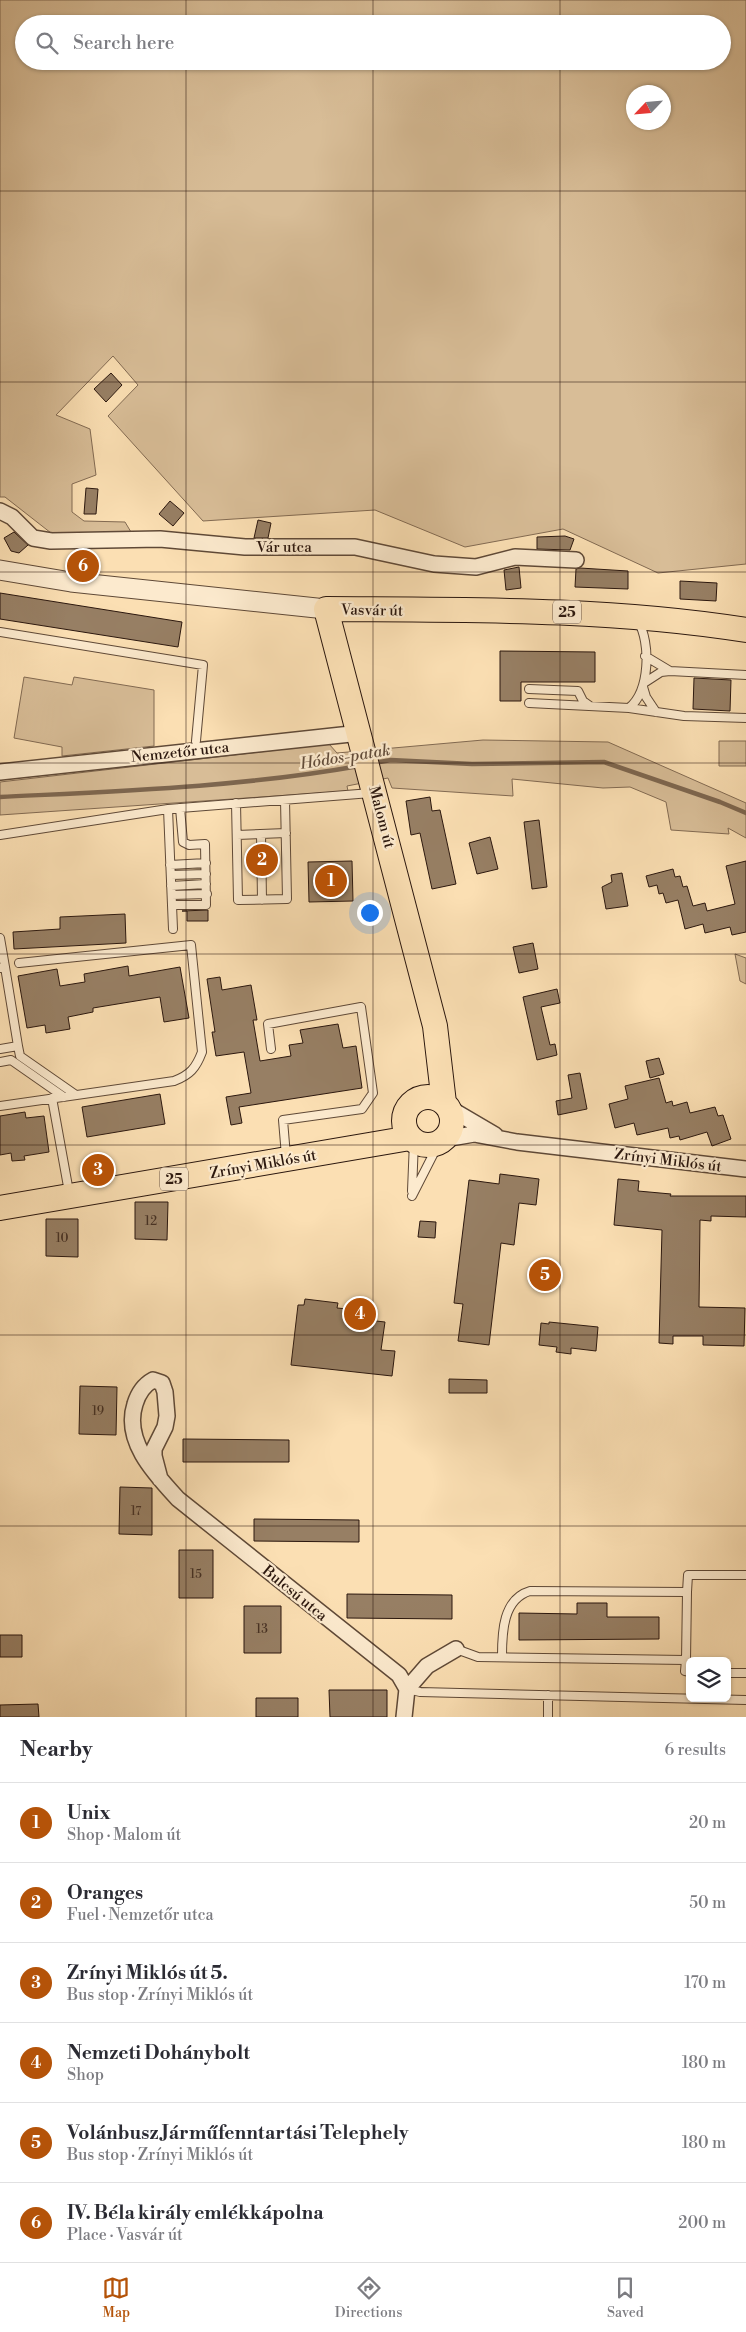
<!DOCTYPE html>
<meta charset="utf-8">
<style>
:root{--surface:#fff;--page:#f7f7f7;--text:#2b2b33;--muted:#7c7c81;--line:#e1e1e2;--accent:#b45309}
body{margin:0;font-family:"Libre Bodoni",serif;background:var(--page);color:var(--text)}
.controls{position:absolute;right:15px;bottom:15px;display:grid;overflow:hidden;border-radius:8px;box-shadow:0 1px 4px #0004}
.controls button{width:45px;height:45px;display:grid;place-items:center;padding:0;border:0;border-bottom:1px solid var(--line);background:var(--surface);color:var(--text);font:25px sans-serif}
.compass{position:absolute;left:626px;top:85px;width:45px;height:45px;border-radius:50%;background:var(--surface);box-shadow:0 1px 4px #0004;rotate:244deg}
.you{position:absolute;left:369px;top:912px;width:18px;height:18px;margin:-12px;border:4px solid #fff;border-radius:50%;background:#1a73e8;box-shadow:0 0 0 8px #1a73e833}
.badge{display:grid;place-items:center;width:32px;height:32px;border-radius:50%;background:var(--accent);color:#fff;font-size:16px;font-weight:700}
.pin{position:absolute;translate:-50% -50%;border:2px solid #fff;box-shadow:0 1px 5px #0006}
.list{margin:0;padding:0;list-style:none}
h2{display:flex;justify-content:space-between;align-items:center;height:65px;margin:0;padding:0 20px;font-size:21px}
h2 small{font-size:16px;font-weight:400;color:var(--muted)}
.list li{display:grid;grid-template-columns:32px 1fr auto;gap:15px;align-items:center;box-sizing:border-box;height:80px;padding:0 20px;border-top:1px solid var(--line)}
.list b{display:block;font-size:19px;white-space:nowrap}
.list p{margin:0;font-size:16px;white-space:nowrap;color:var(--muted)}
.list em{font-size:16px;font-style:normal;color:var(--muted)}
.icon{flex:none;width:28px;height:28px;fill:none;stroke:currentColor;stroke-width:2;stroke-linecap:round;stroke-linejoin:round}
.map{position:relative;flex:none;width:746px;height:1717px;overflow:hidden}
.search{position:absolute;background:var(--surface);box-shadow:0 1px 4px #0004;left:15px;right:15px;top:15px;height:55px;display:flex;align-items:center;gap:12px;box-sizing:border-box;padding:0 18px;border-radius:28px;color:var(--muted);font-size:19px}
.sheet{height:545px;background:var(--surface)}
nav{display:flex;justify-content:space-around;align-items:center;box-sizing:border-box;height:70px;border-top:1px solid var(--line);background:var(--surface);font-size:14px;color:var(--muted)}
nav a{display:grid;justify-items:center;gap:2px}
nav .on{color:var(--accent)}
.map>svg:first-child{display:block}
.green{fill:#d8bd97;stroke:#826a52;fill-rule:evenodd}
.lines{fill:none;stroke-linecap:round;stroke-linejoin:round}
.stream{stroke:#7d664f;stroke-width:4.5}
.building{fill:#977f64;stroke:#2b170e}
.service-casing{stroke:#5f4937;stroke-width:10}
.minor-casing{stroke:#5f4937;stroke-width:18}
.tertiary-casing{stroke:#5f4937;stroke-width:21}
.primary-casing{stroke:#2b170e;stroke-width:26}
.service{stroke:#fceace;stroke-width:8}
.minor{stroke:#fceace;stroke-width:15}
.tertiary{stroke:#fceace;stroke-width:19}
.primary{stroke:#fbdfb3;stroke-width:24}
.grid{fill:none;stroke:#2b170e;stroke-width:1;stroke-opacity:0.55}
.labels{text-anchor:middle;stroke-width:4.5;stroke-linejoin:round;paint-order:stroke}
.number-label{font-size:12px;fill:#463124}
.shield{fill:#fceace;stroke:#6a5648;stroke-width:1}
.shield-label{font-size:14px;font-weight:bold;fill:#2b170e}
.street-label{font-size:15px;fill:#2b170e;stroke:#fceace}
.water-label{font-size:16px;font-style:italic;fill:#624c3a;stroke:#fceace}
</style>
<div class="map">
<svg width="746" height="1717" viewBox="0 0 746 1717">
<rect width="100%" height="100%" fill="#fbdfb3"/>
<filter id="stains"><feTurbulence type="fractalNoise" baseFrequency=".004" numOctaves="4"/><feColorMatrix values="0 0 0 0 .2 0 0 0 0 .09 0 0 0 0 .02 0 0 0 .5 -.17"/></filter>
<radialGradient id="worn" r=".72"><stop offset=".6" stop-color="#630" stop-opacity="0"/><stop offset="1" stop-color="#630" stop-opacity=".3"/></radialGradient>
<!-- green -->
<path class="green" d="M0 0H746V564L658 573 563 529 465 547 375 510 203 521 108 416 138 385 113 356 56 415 90 429 96 475 72 484V512L84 521 125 522 131 532 51 533 5 497H0ZM24 24H722V61H24ZM634 92H664V122H634Z
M24 677 72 685 74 677 154 690V746L62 756V747L14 738Z
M483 740 608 742 746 803V838L728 828 729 834 671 830 666 802 630 787 603 788 512 779 513 796 392 788 388 778 347 786 348 791 0 815V782L329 744 337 753Z
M719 741H746V766H719Z
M735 954 746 958V984L740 981Z"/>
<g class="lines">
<!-- stream -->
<path class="stream" d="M374 763 391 760 472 764 604 762 720 802 746 813
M0 797C120 791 241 787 359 766"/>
</g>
<!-- building -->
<path class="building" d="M111 373 122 385 106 402 94 389Z
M86 488 98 489 96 514H84Z
M170 501 184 513 173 526 159 514Z
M258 520 271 523 268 538H254Z
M14 532 28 545 19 553 11 551 4 538Z
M565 536 574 539 570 550 537 549V537Z
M519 567 521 588 506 590 504 570Z
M580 568 628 571V589L575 587 576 569Z
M680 581 717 583 716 601 680 599Z
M0 593 182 622 178 647 0 619Z
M500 651 595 652V682H521V701H500Z
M694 678 731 680 730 711 693 709Z
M430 797 432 811 440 810 456 884 432 889 420 833 411 835 406 801Z
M539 820 547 887 532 889 524 822Z
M490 837 498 869 477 874 469 843Z
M352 861 353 901 309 902 308 862Z
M746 861V932L732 935 730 927 705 933 703 924 685 929 678 900 666 903 663 893 659 894 657 885 649 887 646 876 673 869 675 877 680 876 683 887 687 886 693 906 705 903 707 911 735 904 726 866Z
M622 873 628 906 606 909 602 887 612 882 611 875Z
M208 910V921H187V911H182Z
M125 914 126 943 14 949 13 932 60 929V917Z
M533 943 538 969 519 973 513 947Z
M128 966 129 976 180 967 189 1018 164 1022 160 997 93 1008V1012L68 1017 70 1029 46 1033 45 1025 27 1028 18 976 57 969 60 986 85 982 84 974Z
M220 977 222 990 251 985 257 1020H253L260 1061 291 1056 289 1045 303 1043 300 1030 338 1024 343 1048 356 1046 362 1088 239 1107 242 1123 231 1125 226 1097 251 1093 244 1052 216 1056 212 1032H215L207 979Z
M557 989 560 1003 541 1007 550 1045 555 1044 557 1055 537 1060 523 997Z
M659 1058 664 1074 650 1078 646 1061Z
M580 1073 587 1109 558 1115 556 1101 572 1098 568 1075Z
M659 1078 666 1103 672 1101 673 1106 687 1102 690 1113 715 1107 718 1116 723 1115 731 1139 712 1146 707 1132 680 1140 679 1136 670 1138 668 1128 637 1135 634 1123 615 1128 609 1104 628 1099 625 1086Z
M160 1094 165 1124 87 1137 82 1107Z
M25 1112 26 1118 44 1116 49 1152 24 1156 25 1160 12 1161 11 1153 0 1155V1116Z
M500 1174 539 1179 536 1205 519 1203 514 1245 501 1243 489 1345 458 1341 463 1304 454 1303 469 1180 499 1184Z
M618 1179 639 1181 638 1191 671 1194 670 1196H746V1217L711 1216V1221L700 1220 699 1307 745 1308 744 1346 703 1345V1336H673V1344L659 1343 662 1230 614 1225Z
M135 1202H168L167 1240 135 1239Z
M46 1219H78V1257L46 1256Z
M420 1221 436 1222 435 1238 418 1237Z
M305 1299 338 1303 337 1308 368 1311 367 1320 385 1322 381 1350 395 1351 392 1376 291 1365 298 1305H304Z
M549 1322 598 1327 596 1351 571 1348V1354L556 1352 557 1347 539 1345 541 1323 549 1324Z
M449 1379 487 1380V1393H449Z
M80 1386 117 1387 116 1435 79 1434Z
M183 1439 289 1440V1462H183Z
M120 1487 152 1488V1535L119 1534Z
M254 1519 359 1520V1542L254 1541Z
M179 1550H213V1598H179Z
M347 1594 452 1595V1619L347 1618Z
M577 1603H607V1617H659V1639L519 1640V1613L577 1614Z
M244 1606H281V1653H244Z
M0 1635H22V1657H0Z
M329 1690H387V1717H330Z
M256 1698H298V1717H256Z
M38 1704 39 1717H0V1705Z"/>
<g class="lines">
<!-- service casing -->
<g class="service-casing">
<path id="service" d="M0 632 203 665 196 741
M645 656 670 671 746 675
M644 683 661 672 670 671
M643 687 646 697 656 712
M529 689 578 691 583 701 590 706
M529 703 629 708C650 691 651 643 638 621
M629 708 684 716 746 718
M236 803 238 900 287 899 285 800
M168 809 173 929
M261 834 262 900
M0 835 168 809 371 793
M237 835 286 833
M170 865 206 863
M171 875 206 874
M171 886 206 884
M172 895 207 894
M172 905H206L205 844 189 845 183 842 180 808
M0 938 5 967
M0 968 5 967 18 1046 0 1049
M18 1046 20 1056 76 1095
M271 1049 268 1024 361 1007 373 1093 362 1109 283 1120 286 1156
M0 1062 11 1060 64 1097
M52 1098 69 1192
M0 1106 174 1081C190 1075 196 1068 202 1052L191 945 19 963
M412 1191 414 1141
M412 1196 439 1143
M687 1592 688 1575H746
M456 1649 478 1657 686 1660 687 1592 530 1591C503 1599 502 1632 502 1656
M686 1660 685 1671 690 1672
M727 1673H746
M407 1689 420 1692 746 1700
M548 1717V1695"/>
</g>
<!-- minor casing -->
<g class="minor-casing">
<path id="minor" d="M0 511 12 517 33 538 51 541 160 539 245 547H355L434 564 476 567 515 557 576 560
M0 772 360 733
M449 1108 495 1135
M445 1139 474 1134 517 1142 746 1169
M160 1479 154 1456V1449L165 1427 167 1416 165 1392 162 1383 153 1380C144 1385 138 1394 135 1404 123 1441 155 1474 178 1499L399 1675 407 1689 404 1717
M407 1689 427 1666 456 1649"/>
</g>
<!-- tertiary casing -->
<g class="tertiary-casing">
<path id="tertiary" d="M0 570 71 582 326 609"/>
</g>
<!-- primary casing -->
<g class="primary-casing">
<path id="primary" d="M404 1121a24 24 0 1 1 48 0a24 24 0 1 1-48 0Z
M444 1103 435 1026 326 609C467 610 607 608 746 630
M0 1208 410 1138"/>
</g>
<!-- service -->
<use href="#service" class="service"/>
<!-- minor -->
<use href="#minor" class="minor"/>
<!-- tertiary -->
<use href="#tertiary" class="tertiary"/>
<!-- primary -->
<use href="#primary" class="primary"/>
</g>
<!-- grid -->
<path class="grid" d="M186 0V24M373 0V24M560 0V24M186 61V1717M373 61V1717M560 61V1717M0 191H746M0 382H746M0 572H746M0 763H746M0 954H746M0 1145H746M0 1335H746M0 1526H746"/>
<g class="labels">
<!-- number labels -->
<g class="number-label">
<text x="151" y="1225">12</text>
<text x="62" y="1242">10</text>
<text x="98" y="1415">19</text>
<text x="136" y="1515">17</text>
<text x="196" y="1578">15</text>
<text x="262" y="1633">13</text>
</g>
<!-- shield labels -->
<g class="shield">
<rect x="553" y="600.5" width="28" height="23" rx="4"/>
<rect x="160" y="1167.5" width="28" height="23" rx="4"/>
</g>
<g class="shield-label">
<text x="567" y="617">25</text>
<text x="174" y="1184">25</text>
</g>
<!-- street labels -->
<g class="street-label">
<text x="284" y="552">Vár utca</text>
<text transform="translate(372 610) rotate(1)" y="5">Vasvár út</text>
<text transform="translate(180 752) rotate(-6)" y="5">Nemzetőr utca</text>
<text transform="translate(382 817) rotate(75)" y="5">Malom út</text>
<text transform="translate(668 1160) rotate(7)" y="5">Zrínyi Miklós út</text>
<text transform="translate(263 1164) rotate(-10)" y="5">Zrínyi Miklós út</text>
<text transform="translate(295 1593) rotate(39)" y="5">Bulcsú utca</text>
</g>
<!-- water labels -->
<g class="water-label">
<text transform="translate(345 756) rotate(-9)" y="6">Hódos-patak</text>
</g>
</g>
<rect width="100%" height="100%" filter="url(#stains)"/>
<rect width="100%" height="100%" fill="url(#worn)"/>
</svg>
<div class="controls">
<button><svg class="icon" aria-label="layers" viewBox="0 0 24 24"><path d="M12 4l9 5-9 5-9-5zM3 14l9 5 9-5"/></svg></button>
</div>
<svg class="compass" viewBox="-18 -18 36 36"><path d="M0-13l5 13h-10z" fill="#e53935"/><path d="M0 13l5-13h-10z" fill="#7c7c81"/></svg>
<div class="you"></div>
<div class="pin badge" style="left:331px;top:881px">1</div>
<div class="pin badge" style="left:262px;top:860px">2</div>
<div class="pin badge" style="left:98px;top:1170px">3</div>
<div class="pin badge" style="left:360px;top:1314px">4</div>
<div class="pin badge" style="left:545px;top:1275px">5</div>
<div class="pin badge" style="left:83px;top:566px">6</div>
<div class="search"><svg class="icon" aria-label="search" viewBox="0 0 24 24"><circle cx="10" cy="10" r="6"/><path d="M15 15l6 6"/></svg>Search here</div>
</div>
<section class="sheet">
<h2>Nearby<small>6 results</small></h2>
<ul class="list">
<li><span class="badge">1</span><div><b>Unix</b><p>Shop · Malom út</p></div><em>20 m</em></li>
<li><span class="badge">2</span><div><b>Oranges</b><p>Fuel · Nemzetőr utca</p></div><em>50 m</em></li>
<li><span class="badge">3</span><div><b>Zrínyi Miklós út 5.</b><p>Bus stop · Zrínyi Miklós út</p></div><em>170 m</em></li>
<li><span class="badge">4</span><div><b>Nemzeti Dohánybolt</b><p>Shop</p></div><em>180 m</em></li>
<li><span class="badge">5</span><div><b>Volánbusz Járműfenntartási Telephely</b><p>Bus stop · Zrínyi Miklós út</p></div><em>180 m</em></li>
<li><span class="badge">6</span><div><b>IV. Béla király emlékkápolna</b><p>Place · Vasvár út</p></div><em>200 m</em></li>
</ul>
</section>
<nav>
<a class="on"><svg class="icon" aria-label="map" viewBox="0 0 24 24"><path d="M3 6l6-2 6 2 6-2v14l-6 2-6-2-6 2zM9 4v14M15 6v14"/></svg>Map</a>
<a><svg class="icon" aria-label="directions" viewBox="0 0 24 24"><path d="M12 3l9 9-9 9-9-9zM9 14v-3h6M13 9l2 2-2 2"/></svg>Directions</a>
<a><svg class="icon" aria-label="saved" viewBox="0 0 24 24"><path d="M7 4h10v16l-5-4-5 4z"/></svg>Saved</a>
</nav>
